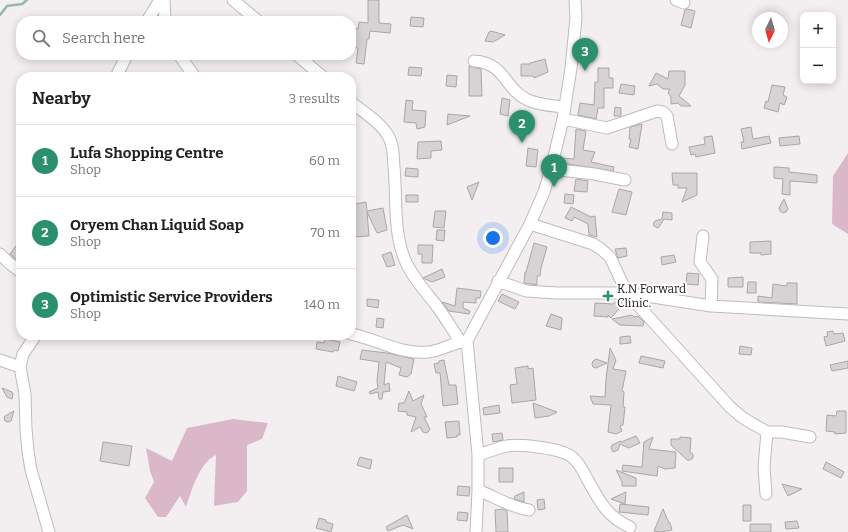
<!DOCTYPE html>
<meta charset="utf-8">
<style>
:root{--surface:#fff;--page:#f2f2f2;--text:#222;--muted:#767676;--line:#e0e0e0;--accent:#2c906c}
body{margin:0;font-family:Bitter,serif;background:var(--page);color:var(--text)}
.controls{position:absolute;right:12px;top:12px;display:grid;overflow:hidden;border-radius:8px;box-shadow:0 2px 10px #0003}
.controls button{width:36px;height:36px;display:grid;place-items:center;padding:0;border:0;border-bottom:1px solid var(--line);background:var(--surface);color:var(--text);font:20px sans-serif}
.compass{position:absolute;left:752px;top:12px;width:36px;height:36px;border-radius:50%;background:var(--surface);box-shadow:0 2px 10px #0003;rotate:185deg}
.you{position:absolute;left:493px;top:238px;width:14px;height:14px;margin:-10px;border:3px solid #fff;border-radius:50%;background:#1a73e8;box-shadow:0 0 0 6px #1a73e833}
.badge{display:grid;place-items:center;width:26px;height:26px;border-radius:50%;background:var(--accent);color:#fff;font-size:13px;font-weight:700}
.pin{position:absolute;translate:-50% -33px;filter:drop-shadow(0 1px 2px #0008)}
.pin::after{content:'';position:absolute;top:21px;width:14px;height:12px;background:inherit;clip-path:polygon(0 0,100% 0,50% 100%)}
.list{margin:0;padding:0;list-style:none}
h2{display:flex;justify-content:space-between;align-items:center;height:52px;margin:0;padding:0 16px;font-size:17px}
h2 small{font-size:13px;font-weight:400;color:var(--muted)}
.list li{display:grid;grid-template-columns:26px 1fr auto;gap:12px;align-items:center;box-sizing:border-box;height:72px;padding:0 16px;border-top:1px solid var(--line)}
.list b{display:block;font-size:15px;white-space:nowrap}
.list p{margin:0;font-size:13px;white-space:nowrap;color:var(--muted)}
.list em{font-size:13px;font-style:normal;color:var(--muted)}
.icon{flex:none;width:22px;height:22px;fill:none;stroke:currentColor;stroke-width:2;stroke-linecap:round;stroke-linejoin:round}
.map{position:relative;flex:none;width:848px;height:532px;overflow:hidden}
.search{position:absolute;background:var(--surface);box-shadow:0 2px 10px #0003;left:16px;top:16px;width:340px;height:44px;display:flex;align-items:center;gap:10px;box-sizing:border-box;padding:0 14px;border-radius:16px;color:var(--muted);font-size:15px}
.panel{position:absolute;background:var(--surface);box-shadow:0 2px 10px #0003;left:16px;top:72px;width:340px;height:268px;border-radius:16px}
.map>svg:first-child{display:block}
.green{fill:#dab8ca}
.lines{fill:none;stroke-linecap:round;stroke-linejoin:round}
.stream{stroke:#91bba7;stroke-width:2.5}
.building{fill:#d7d3d5;stroke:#a9a6a8}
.minor-casing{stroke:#bfbbbd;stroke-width:13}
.minor{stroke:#fff;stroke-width:11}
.poi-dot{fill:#2c906c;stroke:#fff;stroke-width:1.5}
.labels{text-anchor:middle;stroke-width:4;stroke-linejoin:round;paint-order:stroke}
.poi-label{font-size:12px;fill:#1a1919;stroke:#fff;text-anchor:start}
</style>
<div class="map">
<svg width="848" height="532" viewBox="0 0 848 532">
<rect width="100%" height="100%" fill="#f3eff1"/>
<!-- green -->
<path class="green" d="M848 153V234L832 224 833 176Z
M233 419 268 423 262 439 247 445V491L238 502 214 506 216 455C199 463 192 490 186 507L180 496 166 517H158L145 498 154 482 150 471 146 448 172 461 187 428Z"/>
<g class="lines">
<!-- stream -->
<path class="stream" d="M0 15 7 6 22 4 27 0"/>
</g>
<!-- building -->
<path class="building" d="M368 0H379V23L391 24 390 33 370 31 369 39H367L364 64 356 63 358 48 351 47V28L358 29 359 22 368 23Z
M687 9 695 11 691 28 681 25 685 10Z
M411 17 424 18 423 27 410 26Z
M491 31 505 35 493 42 485 41 489 32Z
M545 59 548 72 534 78 533 76H521V64H530V63Z
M469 66 481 69 482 96H469Z
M409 67 422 68 421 76 408 75Z
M598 68H609V78H613V88H604V108H598L596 119 578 115 580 103 594 105 595 82H598Z
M669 71H685V85L679 96 691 106H681L678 103 671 104V97L668 93 670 89H663L657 84 649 86 656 73 668 79Z
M447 75 457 76 456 87 446 86Z
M621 84 635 86 634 95 619 93Z
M772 85 785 87 783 95 787 97 784 105 780 103 778 112 764 108 766 101 768 102Z
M502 98 510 100 508 116 500 114Z
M406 100 413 101 412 110 426 111 425 127 417 129 416 123 404 122Z
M615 107 621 108V116H614Z
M448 114 470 116 447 125Z
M642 124 638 149 629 147 631 139H629L630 127Z
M751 127 753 139 769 136 771 143 742 149 741 142H744L741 129Z
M576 129 586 131 583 150 595 152 591 162 614 167 613 171 560 163 561 158 574 159Z
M712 136 715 153 696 157 695 154 691 155 689 147 705 144 704 137Z
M799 136 800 144 780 146 779 138Z
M441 141 442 150 431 151V158L417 159 418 142Z
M528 148 538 150 536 167 526 166Z
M774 167 789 168V172L817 175V183L790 181V195L782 194 783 179 774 178Z
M406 168 418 169V177L405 176Z
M672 173H697V195L682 202 687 188H678V185H673Z
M576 179 588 181 587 192 574 191Z
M479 182 472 200 467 187Z
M619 189 632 192 626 215 612 212Z
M565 194 574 195 573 204 564 203Z
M406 195H418V202H406Z
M784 199 788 209 786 212 783 213 780 211 779 208Z
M366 202 367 211 383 208 387 230 377 233 367 212 369 236 352 237 351 205Z
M571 207 591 217 595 216 597 237 589 235 588 224 574 217 572 221 565 218Z
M435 211H446L444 228 433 227Z
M663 212 672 213V220L664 219 659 227 657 228 654 226 653 224 655 221 662 219Z
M437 230H445L444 241 436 240Z
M21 239V255L17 260 10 254Z
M771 241V254L761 255V253H750V242Z
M534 243 547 247 541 268 540 276H537V285L524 283 525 272H526Z
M418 245H433L432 263H422V254H418Z
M626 248 627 256 618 258 615 249Z
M391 252 395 265 387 267 382 255Z
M674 255 676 262 662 265 661 257Z
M442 269 445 277 432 282 423 278Z
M687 273 699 274 698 285 686 284Z
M743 277V287H728V278Z
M748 282H756V293H747Z
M787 283H797V304L758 302V296L772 298 773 284 787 286Z
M457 288 481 291 480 298H476V303L463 302V308L470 311 469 314 449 311 442 302 455 306Z
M502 294 519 302 515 309 498 301Z
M367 299 379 300 378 308 367 306Z
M615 302H625L611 318 608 315V317L594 316 595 303 613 304Z
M551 314 562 318 561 330 546 326Z
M632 315 634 317 638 316 644 322 643 326 620 325 612 319Z
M377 318 384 319 383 328 376 327Z
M833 331 834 334 843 333 845 341 826 346 824 337 828 336 827 332Z
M630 336 631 343 620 344V337Z
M325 339 340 342 338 351 334 350 333 352 316 349 317 342 324 343Z
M740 346 752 348 751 355 739 354Z
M610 348 616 360 613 369 626 371 622 391 624 392 623 407H625L623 425 620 426 622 431 616 434 608 432 611 405 593 404 590 396 605 397 606 379Z
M362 350 387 353 414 359 411 374 407 377 399 375 401 368 386 362 384 385 389 383 390 391 383 392 382 399H379L378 392 370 394 369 392 378 388 377 381 379 362 360 359Z
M641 356 665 361 663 368 639 363Z
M596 359 607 363 596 368 593 367 592 364 593 361Z
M444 360 449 385H456L458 404 443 406 440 373H436L434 364 439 363V361Z
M848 361V368L832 371 830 365Z
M528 366V369L533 368 536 400 512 403 510 385 517 384 515 368Z
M338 376 357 382 354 391 336 386Z
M2 388 12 392 13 394 12 399 7 397Z
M409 391 413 401 424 395 421 404 427 417H424L430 429 428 432 426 433 423 432 420 427 411 432 416 417 407 415V412L398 411 399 403H404Z
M533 403 557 412 549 416 535 418Z
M499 405 500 413 484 415 483 408Z
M14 411 11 421 8 422 5 421 4 418 5 416Z
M837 411H846V433L835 434V432L826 431 827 415 836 416Z
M459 421 460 435H457V437L447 438 445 422Z
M502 433 503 440 493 442 492 434Z
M636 436 640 443 629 448 620 444 618 450 613 452 611 448 612 445 621 441V442Z
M653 437 649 449 676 452 675 468 665 469 658 466 657 476 622 471 623 465 642 467 644 442Z
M680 437 691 438 690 452 693 454V458L690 460H687L671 445V439H680Z
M103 442 132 446 129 466 100 461Z
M360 457 372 460 370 469 357 465Z
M826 462 844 472 841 478 823 469Z
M499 468H513V482H499Z
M616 470 636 478V486H622V482Z
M782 484 802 489 788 496Z
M458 486 470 487 469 496 457 495Z
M524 492V502L514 499 515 496Z
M626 492 625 504 611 499Z
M544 499 545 509 538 510 537 500Z
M620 504 649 507 648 515 619 512Z
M743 505H751V521H743Z
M503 509 507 511 508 532H496L495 510Z
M663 509 669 523H670L672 530 661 532 654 531Z
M458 512 468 513 467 521 457 520Z
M407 515 413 529 403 525 388 531 386 527Z
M319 518 326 520V522L333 524 331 532 316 528Z
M797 521 799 528 786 529 785 522Z
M750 524H771V532H750Z"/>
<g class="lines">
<!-- minor casing -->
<g class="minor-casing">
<path id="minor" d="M164 0 165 21
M233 0 258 21
M676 0 684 3
M147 21 160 0
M179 55 195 77
M297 55 323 77
M474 61C506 63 504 89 528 100 539 105 553 106 565 107
M116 77 127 55
M351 102C363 112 379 121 387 134 394 144 393 156 394 167 397 197 393 232 405 260 412 277 425 291 436 305 445 317 452 329 460 341
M563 119 607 128 657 111 663 112 667 116 672 144
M551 169 594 174 625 180
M530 224 593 244 601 249 610 257 627 293 730 407 743 418 767 432H782L810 437
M703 236 700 262 712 279 711 306
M0 254 9 263 21 272
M498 281 526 291 557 293H627L711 306 848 314
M351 334C377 339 401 355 428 352 442 351 453 342 467 341
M36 335 23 354 20 367 25 394 26 429 28 451 31 470 49 532
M0 360 20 367
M478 455C488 452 497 448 507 446 520 444 563 448 573 458 578 462 582 469 585 475 598 498 605 516 630 527
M478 490C495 497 510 507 529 510
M766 494 764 467 767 432
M476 532 478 490V455L467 341 530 224 544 192 551 169 563 119 571 68 576 18 575 0"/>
</g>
<!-- minor -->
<use href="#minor" class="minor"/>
</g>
<!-- markers -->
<path class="poi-dot" d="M606 290h4v4h4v4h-4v4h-4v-4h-4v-4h4z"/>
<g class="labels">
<!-- poi labels -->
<g class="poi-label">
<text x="617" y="293">K.N Forward<tspan x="617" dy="14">Clinic.</tspan></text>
</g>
</g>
</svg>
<div class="controls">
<button>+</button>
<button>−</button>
</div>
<svg class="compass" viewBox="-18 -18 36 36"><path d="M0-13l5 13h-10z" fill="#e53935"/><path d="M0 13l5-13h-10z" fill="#767676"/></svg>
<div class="you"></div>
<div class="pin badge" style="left:554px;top:187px">1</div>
<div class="pin badge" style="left:522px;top:143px">2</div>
<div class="pin badge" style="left:585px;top:71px">3</div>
<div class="search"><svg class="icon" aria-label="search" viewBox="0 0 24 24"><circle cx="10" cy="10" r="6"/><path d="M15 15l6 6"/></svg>Search here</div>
<section class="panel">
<h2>Nearby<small>3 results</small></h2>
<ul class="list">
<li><span class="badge">1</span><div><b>Lufa Shopping Centre</b><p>Shop</p></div><em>60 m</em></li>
<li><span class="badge">2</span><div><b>Oryem Chan Liquid Soap</b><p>Shop</p></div><em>70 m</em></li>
<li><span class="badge">3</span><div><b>Optimistic Service Providers</b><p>Shop</p></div><em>140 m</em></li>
</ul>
</section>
</div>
